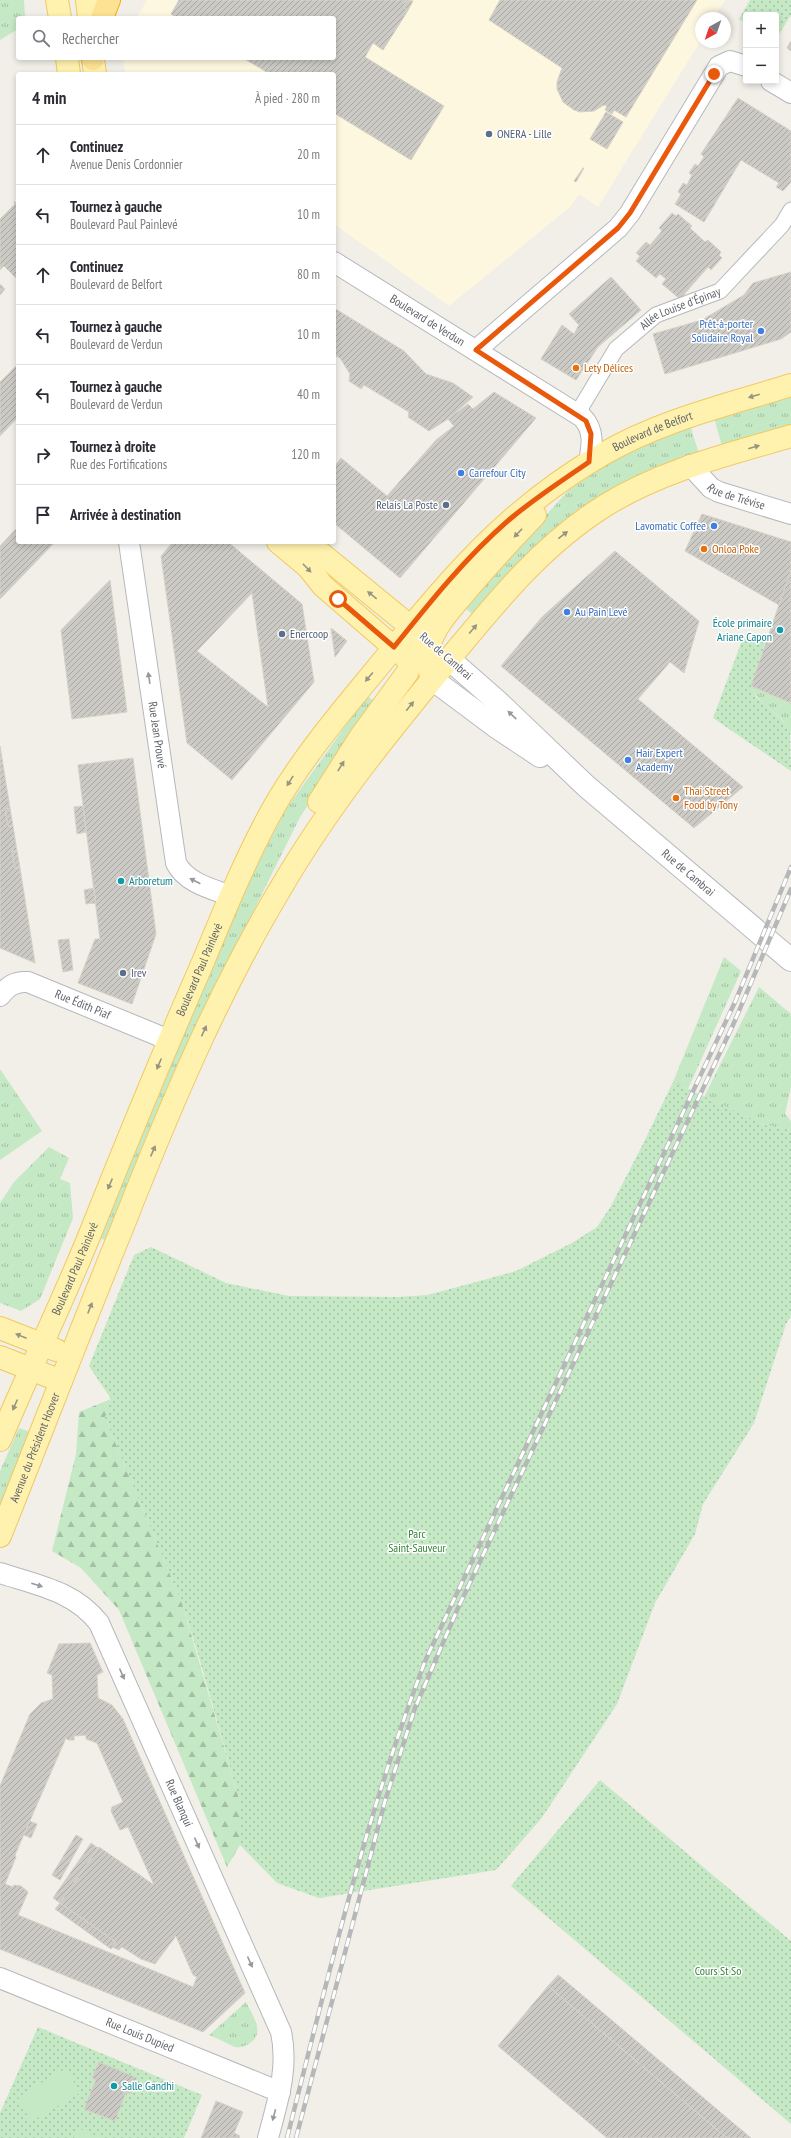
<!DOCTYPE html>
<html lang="fr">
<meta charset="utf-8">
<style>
:root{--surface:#fff;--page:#f2f2f3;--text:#2b2b33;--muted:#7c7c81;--line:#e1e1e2}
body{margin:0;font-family:"PT Sans Narrow",sans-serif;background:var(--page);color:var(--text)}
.controls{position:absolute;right:12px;top:12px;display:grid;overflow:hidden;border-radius:4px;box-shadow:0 2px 6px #0003}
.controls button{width:36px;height:36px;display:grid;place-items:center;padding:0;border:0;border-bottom:1px solid var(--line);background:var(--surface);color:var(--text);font:20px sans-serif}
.compass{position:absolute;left:695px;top:12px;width:36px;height:36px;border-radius:50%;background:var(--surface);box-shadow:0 2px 6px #0003;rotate:220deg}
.stop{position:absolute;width:12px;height:12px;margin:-9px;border:3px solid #ea580c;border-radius:50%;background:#fff}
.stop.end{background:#ea580c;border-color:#fff;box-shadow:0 1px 4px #0008}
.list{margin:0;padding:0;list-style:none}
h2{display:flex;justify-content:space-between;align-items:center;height:52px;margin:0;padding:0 16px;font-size:17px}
h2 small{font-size:13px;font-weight:400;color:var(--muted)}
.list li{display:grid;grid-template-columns:26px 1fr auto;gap:12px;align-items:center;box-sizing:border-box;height:60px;padding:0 16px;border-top:1px solid var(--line)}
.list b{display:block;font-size:15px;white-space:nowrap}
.list p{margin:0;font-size:13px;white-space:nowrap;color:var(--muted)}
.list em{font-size:13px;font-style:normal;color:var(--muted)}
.icon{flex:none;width:22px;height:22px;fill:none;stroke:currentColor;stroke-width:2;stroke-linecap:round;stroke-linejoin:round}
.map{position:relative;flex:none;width:791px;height:2138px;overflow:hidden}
.search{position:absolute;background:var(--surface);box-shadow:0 2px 6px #0003;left:16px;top:16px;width:320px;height:44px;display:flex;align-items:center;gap:10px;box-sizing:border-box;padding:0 14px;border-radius:4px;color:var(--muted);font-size:15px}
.panel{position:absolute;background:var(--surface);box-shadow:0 2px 6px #0003;left:16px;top:72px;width:320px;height:472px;border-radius:4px}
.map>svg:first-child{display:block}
.commercial{fill:#fef7e0}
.grass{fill:url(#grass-tufts)}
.forest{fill:url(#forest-firs)}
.park{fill:url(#park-dots)}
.pitch{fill:#c5e8c5}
.building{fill:url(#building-hatch);stroke:#d6d1c6;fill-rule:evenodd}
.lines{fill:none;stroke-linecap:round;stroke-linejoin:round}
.pedestrian-casing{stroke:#b5b8bc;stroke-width:17}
.minor-casing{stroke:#b5b8bc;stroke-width:22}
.secondary-casing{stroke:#b6babf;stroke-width:24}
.primary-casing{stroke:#f2c960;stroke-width:24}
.motorway-casing{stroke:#f9ab00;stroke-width:24}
.pedestrian{stroke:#fff;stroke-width:15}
.minor{stroke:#fff;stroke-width:20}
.secondary{stroke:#fff;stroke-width:22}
.primary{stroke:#fff2af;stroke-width:22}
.motorway{stroke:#fde293;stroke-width:22}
.rail-casing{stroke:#b6b7b8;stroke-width:4.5}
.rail{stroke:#fff;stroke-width:3;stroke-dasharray:9;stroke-linecap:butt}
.oneway{fill:#979581}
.oneway2{fill:#979a9d}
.route{stroke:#ea580c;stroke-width:5}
.service-dot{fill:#5c6f8a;stroke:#fff;stroke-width:1.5}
.shop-dot{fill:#3f7fe0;stroke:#fff;stroke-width:1.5}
.food-dot{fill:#e8710a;stroke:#fff;stroke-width:1.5}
.culture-dot{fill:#0f9aa8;stroke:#fff;stroke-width:1.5}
.labels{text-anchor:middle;stroke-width:3;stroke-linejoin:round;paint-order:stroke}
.service-label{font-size:12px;fill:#4e5e75;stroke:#fff;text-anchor:start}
.street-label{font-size:12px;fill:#5f6368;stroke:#fff}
.shop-label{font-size:12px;fill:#366cbe;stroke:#fff;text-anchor:start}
.food-label{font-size:12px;fill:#c56008;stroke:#fff;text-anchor:start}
.culture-label{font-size:12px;fill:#0d838f;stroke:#fff;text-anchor:start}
.park-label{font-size:12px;fill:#348238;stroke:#fff}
</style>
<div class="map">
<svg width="791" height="2138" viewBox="0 0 791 2138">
<defs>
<pattern id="grass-tufts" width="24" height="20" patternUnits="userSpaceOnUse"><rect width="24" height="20" fill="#c5e8c5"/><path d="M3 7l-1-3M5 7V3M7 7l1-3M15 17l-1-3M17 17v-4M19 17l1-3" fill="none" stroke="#a3c0a4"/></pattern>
<pattern id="forest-firs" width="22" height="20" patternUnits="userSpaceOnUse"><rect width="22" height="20" fill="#c5e8c5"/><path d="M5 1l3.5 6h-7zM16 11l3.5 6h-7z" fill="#a3c0a4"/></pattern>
<pattern id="park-dots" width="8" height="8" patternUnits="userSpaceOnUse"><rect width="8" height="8" fill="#c5e8c5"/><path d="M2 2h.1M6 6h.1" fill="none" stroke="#a3c0a4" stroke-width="1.8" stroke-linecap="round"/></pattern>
<pattern id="building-hatch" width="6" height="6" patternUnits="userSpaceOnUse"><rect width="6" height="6" fill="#cccac5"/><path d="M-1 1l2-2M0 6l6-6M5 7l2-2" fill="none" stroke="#a9a8a4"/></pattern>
</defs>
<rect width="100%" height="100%" fill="#f1efe8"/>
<!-- commercial -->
<path class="commercial" d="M147 0H725L714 18H701V40L598 207 579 194 570 207 449 306 334 224V74L125 73 123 58H334V18H137Z"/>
<!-- grass -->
<path class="grass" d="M0 0H24L25 18H18V29L0 40Z
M791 393V430L723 450 713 414Z
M689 422 700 457 619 488 583 506 519 562 472 614 463 606 568 491 604 466Z
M751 686 791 703V736C787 714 758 707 751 686Z
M367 696 377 703 300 817 218 983 107 1241 100 1238 179 1043 240 898 286 809Z
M724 957 741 971 688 1089 673 1082Z
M759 987 791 1014V1087L785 1114 791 1121V1130L765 1125 704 1097Z
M0 1069 42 1131 0 1160Z
M49 1147 69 1158 60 1179 70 1183 73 1218 40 1299 21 1311 0 1303V1203L14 1182Z
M19 1428 31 1432 0 1513V1471Z
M246 2002C252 2015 266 2032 250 2043 246 2046 240 2048 235 2047 227 2044 218 2038 209 2035Z"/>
<!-- forest -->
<path class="forest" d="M111 1399 105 1418 182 1603 240 1802V1845L227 1867 119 1610 81 1568 52 1551 76 1454 79 1412Z"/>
<!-- park -->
<path class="park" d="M750 0H791V15L776 39V15H746V23L739 19Z
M743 638 766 640 751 686 756 697 779 717 790 729 791 771 713 718Z
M673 1082 765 1125 791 1130V1316L786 1324 754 1423 703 1504 695 1534 655 1603 617 1704 541 1819 496 1870 319 1898 277 1883 240 1845V1802L198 1654 182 1603 105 1418 111 1399 89 1366 134 1255 151 1247 226 1283 289 1296 398 1297 428 1295 516 1271 572 1243 597 1227 611 1206 642 1146Z
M600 1780 791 1941V2124L511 1886Z
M38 2027 202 2095 184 2138H0V2113Z"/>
<!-- pitch -->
<path class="pitch" d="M66 2068 80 2093 31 2122 18 2097Z
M78 2128 102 2138H74Z"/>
<!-- building -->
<path class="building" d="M179 0H407L404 6 407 12 383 50 373 43 365 57 444 106 411 160 334 113V74H270L243 58H334V18H177L171 14Z
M407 0 413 1 407 12 404 6Z
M500 0H697L626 117 614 110 612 114 605 110 607 106 604 105 594 111 580 112 574 110 563 102 557 89V82L562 68 489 20Z
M791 41V51L787 48Z
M738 98 791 131V182L783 191 776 187 779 183 741 160 704 222 675 204 681 194 678 192 683 183 687 185 692 175 689 173 695 164 698 166 704 157 701 154Z
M606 112 623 122 607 149 590 139Z
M583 168H584L576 182 574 181Z
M14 201 18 205V276L16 278 4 266 0 270V219L15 204Z
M672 213 676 216 678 214 692 226 690 228 705 242 708 240 721 252 719 255 722 258 711 270 708 267 680 299 662 284 666 279 660 274 656 278 636 261 640 256 636 253 646 242 650 245 662 231 659 228Z
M791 272V332L781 339 665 374 653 334 702 320 744 295 753 283Z
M611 277 641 310 598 347 576 380 541 359 562 325 574 334 579 325 569 314Z
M0 284 5 289 0 295Z
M334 308 404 351 426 374 453 383 473 397 448 419 429 431 408 417 409 412 364 385 361 389 349 381 350 374 340 358 334 355Z
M18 364V417L0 436V382Z
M494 392 536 418 400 578 334 523V467L341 458 387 496 436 440 454 426 448 419 468 404 473 409Z
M702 514 791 542V570L779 605 685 551Z
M18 527V542H55L0 599V546Z
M173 542H228L302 604 314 682 232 780 187 743 161 556ZM252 593 268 707 197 651Z
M615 551 699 621 684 673 670 662 638 699 743 787 694 828 501 666 542 617Z
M791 570V703L751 686Z
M110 580 127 712 72 719 61 630Z
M331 628 347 641 335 657Z
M0 746 10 808 5 809 8 826H13L17 851H12L15 868H20L35 963 0 948Z
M133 758 156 934 132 1004 78 983 95 939H100L78 765Z
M83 806 86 832 77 834 74 807Z
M10 808 13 826H8L5 809Z
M12 851H17L20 868H15Z
M94 888 96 903 86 904 84 890Z
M69 939 73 970 63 972 58 940Z
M90 1643 103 1672 97 1675 98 1698 112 1705 123 1719 245 1993 203 2032 0 1949V1786L30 1714 41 1703 53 1699 52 1675 47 1673 59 1644ZM86 1735V1739L97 1743 123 1802 112 1807 111 1811 120 1830 128 1827 154 1885 99 1847 60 1903 116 1942 112 1947 119 1950 122 1947 141 1959 155 1964 176 1936 193 1975 197 1977 193 1987 18 1915 28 1892 21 1886 14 1885 13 1887 5 1884 16 1857 15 1855 66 1738 68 1740H74V1736Z
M29 1821 37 1824 31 1838 24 1835Z
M76 1835 83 1839 60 1880 52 1875Z
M91 1843 98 1848 60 1903 53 1898Z
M60 1903 116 1942 111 1949 55 1909Z
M558 1975 562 1978 751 2138H727L548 1986Z
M548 1986 727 2138H607L498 2046Z
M99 2062 137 2078 131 2094 126 2092 115 2121 84 2109 96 2080 92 2078Z
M216 2101 243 2112 232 2138H201Z
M234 2133 240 2136 239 2138H232Z"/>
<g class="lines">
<!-- pedestrian casing -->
<g class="pedestrian-casing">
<g id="pedestrian">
<path id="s1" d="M577 414 616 349 656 315 720 291 782 225 791 210"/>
</g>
</g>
<!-- minor casing -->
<g class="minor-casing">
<g id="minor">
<path d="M771 81 791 93"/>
<path id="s2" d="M334 262 582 417C595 430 592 446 589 462"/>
<path d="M476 350 618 228 630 213 719 66 730 61 746 66"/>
<path id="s3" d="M690 465 711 488 719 492 791 514"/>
<path id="s4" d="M129 542 176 863C186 883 212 889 231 896"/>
<path id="s5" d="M0 996C8 986 15 981 28 982L169 1040"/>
<path id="s6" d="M0 1573C37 1585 74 1591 99 1623L281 2032C289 2069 277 2103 268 2138"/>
<path id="s7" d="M0 1978 280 2092"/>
</g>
</g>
<!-- secondary casing -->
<g class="secondary-casing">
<g id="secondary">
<path id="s8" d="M449 659 497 701 586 786 791 960"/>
<path d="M432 679 495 726 540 756"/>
</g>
</g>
<!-- primary casing -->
<g class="primary-casing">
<g id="primary">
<path d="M57 0 60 18"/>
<path d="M87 0 89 18"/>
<path d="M67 58 69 74"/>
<path d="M93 58 95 74"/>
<path d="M278 542 308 567 323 586 405 657"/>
<path d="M307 542 422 636"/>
<path d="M432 679C428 667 426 655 430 643 437 623 452 608 465 592 487 566 511 540 535 515"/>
<path d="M319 802 361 736 407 673C414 658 413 643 411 626"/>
<path d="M0 1328 56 1350"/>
<path d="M0 1357 61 1381"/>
<path id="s9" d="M0 1440C30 1368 65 1297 94 1224 129 1136 165 1049 203 962 225 909 247 855 275 805 309 747 354 697 396 645 459 567 515 505 603 454 662 420 727 405 791 385"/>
<path id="s10" d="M0 1536C41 1433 81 1329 123 1226 169 1109 217 994 282 886 329 806 386 735 445 664 494 605 540 546 606 505 663 470 727 455 791 436"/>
</g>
</g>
<!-- motorway casing -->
<g class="motorway-casing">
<path id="motorway" d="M102 18 109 0
M93 59V58"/>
</g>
<!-- pedestrian -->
<use href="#pedestrian" class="pedestrian"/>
<!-- minor -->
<use href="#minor" class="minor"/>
<!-- secondary -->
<use href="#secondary" class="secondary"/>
<!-- primary -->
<use href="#primary" class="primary"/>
<!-- motorway -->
<use href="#motorway" class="motorway"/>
<!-- rail casing -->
<g class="rail-casing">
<path id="rail" d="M287 2138C328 1977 366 1814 426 1659L735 1002 791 867
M296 2138 385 1801 415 1708 458 1608 733 1025 791 889"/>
</g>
<!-- rail -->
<use href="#rail" class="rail"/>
</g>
<!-- one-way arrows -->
<defs><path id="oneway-solid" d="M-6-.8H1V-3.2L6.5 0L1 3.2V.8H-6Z"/></defs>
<g class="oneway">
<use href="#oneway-solid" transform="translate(754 396) rotate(164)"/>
<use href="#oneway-solid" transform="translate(754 447) rotate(-16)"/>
<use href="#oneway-solid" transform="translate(518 533) rotate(134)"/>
<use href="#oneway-solid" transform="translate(563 535) rotate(-38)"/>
<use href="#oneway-solid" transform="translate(307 568) rotate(46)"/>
<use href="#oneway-solid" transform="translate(372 595) rotate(-141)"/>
<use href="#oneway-solid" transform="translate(473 629) rotate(-50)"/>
<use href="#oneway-solid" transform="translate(369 677) rotate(130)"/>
<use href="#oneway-solid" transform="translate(410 706) rotate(-51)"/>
<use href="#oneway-solid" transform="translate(341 766) rotate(-58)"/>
<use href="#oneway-solid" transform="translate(290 781) rotate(122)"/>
<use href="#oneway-solid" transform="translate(204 1031) rotate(-65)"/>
<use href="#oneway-solid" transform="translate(159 1064) rotate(113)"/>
<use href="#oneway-solid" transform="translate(153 1151) rotate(-67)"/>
<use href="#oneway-solid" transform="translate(110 1184) rotate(113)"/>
<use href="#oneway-solid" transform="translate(90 1308) rotate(-68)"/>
<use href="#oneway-solid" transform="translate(21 1336) rotate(-158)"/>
<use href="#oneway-solid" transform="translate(15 1405) rotate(114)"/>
</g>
<g class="oneway2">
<use href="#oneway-solid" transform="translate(149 678) rotate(-99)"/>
<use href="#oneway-solid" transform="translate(512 715) rotate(-136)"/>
<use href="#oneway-solid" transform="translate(195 881) rotate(-153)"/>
<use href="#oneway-solid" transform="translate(37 1585) rotate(18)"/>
<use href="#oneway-solid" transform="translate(122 1674) rotate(66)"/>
<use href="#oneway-solid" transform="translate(197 1843) rotate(66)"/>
<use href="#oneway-solid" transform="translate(250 1962) rotate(66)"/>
<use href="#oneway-solid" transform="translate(274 2115) rotate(105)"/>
</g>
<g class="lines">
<!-- route -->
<path class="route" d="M338 599 394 647C430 602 466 557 510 519 535 498 563 480 589 462L591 434 586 421 476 350 618 228 630 213 714 74"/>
</g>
<!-- markers -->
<g class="service-dot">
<circle cx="489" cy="134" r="4"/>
<circle cx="446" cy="505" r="4"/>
<circle cx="282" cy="634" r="4"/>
<circle cx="123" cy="973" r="4"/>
</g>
<g class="shop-dot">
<circle cx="761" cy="331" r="4"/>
<circle cx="461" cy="473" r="4"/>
<circle cx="714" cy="526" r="4"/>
<circle cx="567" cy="612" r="4"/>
<circle cx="628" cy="760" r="4"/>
</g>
<g class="food-dot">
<circle cx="576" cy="368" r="4"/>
<circle cx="704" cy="549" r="4"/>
<circle cx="676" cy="798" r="4"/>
</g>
<g class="culture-dot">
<circle cx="780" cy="630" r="4"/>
<circle cx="121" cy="881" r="4"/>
<circle cx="114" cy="2086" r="4"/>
</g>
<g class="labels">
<!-- service labels -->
<g class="service-label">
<text x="497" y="138">ONERA - Lille</text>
<text x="438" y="509" text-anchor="end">Relais La Poste</text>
<text x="290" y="638">Enercoop</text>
<text x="131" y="977">Irev</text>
</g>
<!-- street labels -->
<g class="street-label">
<text dy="4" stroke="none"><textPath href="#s1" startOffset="153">Allée Louise d'Épinay</textPath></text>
<text dy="4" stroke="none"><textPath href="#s2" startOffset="110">Boulevard de Verdun</textPath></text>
<text dy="4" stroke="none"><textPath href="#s9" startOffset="1231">Boulevard de Belfort</textPath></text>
<text dy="4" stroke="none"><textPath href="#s3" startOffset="58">Rue de Trévise</textPath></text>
<text transform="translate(446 656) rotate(41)" y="4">Rue de Cambrai</text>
<text dy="4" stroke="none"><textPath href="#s4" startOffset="195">Rue Jean Prouvé</textPath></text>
<text dy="4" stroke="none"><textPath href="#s8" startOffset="321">Rue de Cambrai</textPath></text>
<text dy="4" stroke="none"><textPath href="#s9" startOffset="511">Boulevard Paul Painlevé</textPath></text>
<text dy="4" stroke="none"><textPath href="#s5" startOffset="92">Rue Édith Piaf</textPath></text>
<text dy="4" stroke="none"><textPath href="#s9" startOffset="187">Boulevard Paul Painlevé</textPath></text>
<text dy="4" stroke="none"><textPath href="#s10" startOffset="95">Avenue du Président Hoover</textPath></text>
<text dy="4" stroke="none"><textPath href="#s6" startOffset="310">Rue Blanqui</textPath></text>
<text dy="4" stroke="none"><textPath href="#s7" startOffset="151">Rue Louis Dupied</textPath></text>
</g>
<!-- shop labels -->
<g class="shop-label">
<text x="753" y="328" text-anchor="end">Prêt-à-porter<tspan x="753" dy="14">Solidaire Royal</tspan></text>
<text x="469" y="477">Carrefour City</text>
<text x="706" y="530" text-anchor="end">Lavomatic Coffee</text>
<text x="575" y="616">Au Pain Levé</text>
<text x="636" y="757">Hair Expert<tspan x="636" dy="14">Academy</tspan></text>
</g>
<!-- food labels -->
<g class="food-label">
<text x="584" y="372">Lety Délices</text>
<text x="712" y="553">Onloa Poke</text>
<text x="684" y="795">Thai Street<tspan x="684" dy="14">Food by Tony</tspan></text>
</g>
<!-- culture labels -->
<g class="culture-label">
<text x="772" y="627" text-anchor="end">École primaire<tspan x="772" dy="14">Ariane Capon</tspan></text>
<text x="129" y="885">Arboretum</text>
<text x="122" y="2090">Salle Gandhi</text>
</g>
<!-- park labels -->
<g class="park-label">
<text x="417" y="1538">Parc<tspan x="417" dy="14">Saint-Sauveur</tspan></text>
<text x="718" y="1975">Cours St So</text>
</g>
</g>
</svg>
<div class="controls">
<button>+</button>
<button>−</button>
</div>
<svg class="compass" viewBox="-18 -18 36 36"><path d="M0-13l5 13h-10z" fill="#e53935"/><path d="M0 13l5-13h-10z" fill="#7c7c81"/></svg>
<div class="stop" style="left:338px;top:599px"></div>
<div class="stop end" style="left:714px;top:74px"></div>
<div class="search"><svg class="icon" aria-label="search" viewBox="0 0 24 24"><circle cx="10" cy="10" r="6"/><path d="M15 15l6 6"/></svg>Rechercher</div>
<section class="panel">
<h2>4 min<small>À pied · 280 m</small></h2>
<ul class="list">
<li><svg class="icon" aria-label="ahead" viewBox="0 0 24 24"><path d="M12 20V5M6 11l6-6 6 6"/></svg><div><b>Continuez</b><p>Avenue Denis Cordonnier</p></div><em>20 m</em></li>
<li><svg class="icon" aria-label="left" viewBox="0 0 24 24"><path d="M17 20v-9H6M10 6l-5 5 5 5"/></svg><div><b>Tournez à gauche</b><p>Boulevard Paul Painlevé</p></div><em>10 m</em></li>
<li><svg class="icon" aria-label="ahead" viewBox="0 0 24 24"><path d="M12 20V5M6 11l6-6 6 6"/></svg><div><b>Continuez</b><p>Boulevard de Belfort</p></div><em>80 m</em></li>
<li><svg class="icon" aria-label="left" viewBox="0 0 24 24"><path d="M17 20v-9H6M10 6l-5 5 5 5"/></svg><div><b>Tournez à gauche</b><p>Boulevard de Verdun</p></div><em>10 m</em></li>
<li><svg class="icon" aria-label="left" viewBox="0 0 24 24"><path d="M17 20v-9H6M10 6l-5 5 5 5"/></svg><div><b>Tournez à gauche</b><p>Boulevard de Verdun</p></div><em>40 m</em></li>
<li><svg class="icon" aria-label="right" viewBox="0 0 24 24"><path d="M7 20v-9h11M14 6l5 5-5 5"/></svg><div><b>Tournez à droite</b><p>Rue des Fortifications</p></div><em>120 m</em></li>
<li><svg class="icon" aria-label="arrive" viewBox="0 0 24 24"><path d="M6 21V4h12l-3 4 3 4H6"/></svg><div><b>Arrivée à destination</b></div></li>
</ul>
</section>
</div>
